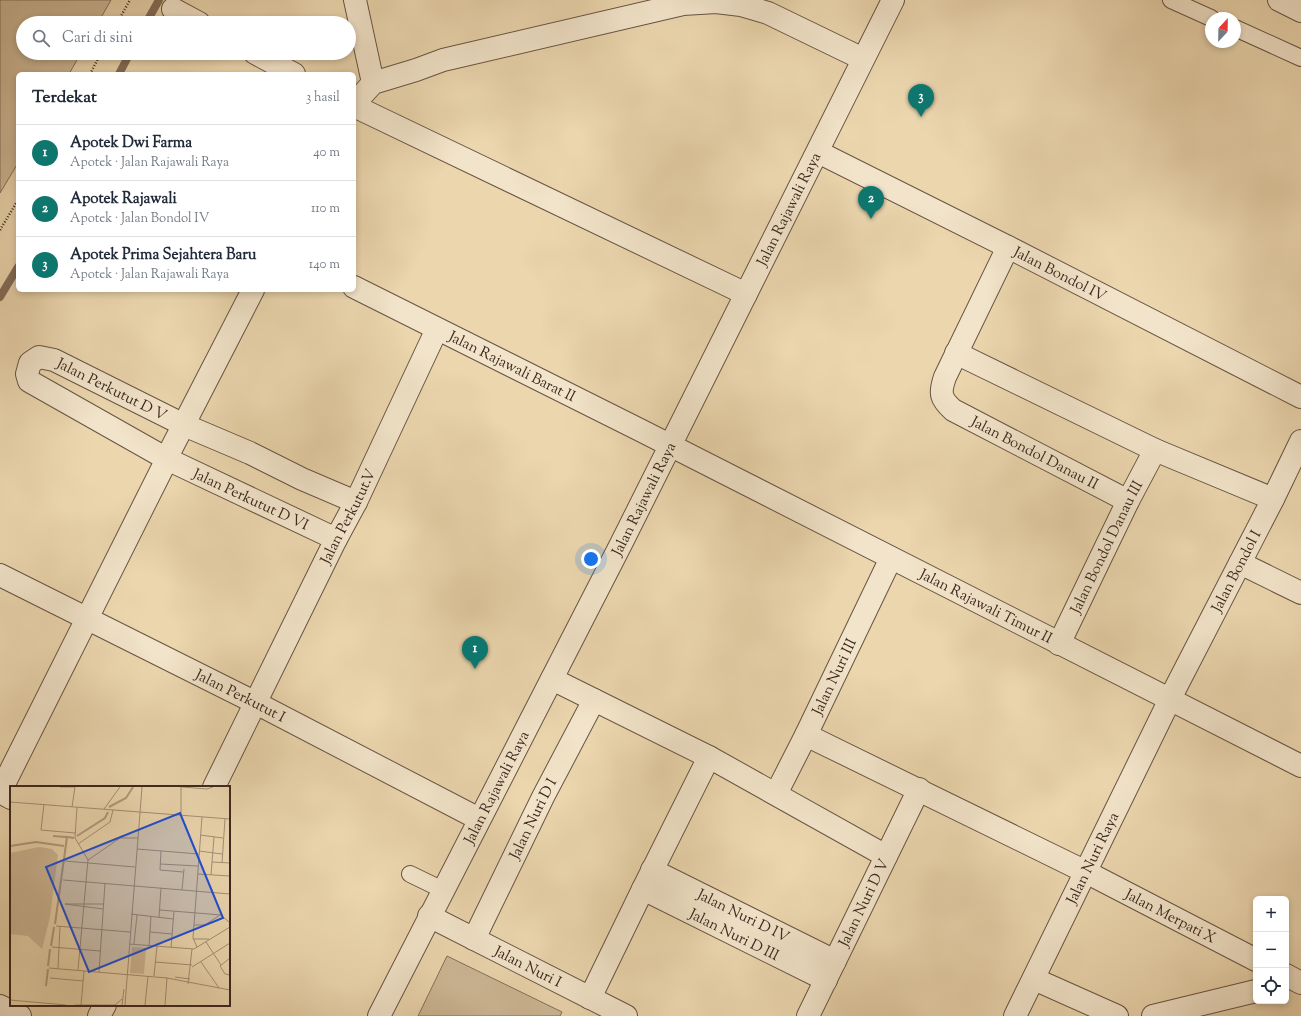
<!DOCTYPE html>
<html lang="id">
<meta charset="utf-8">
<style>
:root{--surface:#fff;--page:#f2f2f3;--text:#1f2937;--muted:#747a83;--line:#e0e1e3;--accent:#0f766e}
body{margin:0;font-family:"Sorts Mill Goudy",serif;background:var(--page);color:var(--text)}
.controls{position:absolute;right:12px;bottom:12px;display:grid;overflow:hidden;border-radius:6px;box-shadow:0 2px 6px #0003}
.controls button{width:36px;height:36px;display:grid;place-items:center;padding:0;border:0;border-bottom:1px solid var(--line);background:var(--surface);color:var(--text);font:20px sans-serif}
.compass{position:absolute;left:1205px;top:12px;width:36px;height:36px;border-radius:50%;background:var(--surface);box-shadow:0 2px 6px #0003;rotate:22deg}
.you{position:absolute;left:591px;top:559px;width:14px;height:14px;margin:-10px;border:3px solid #fff;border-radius:50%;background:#1a73e8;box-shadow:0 0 0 6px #1a73e833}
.badge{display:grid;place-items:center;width:26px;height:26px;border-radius:50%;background:var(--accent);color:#fff;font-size:13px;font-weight:700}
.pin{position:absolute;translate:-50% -33px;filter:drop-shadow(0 1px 2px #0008)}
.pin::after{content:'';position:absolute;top:21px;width:14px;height:12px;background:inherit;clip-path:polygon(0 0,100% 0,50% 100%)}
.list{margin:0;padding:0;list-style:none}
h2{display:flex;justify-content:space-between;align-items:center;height:52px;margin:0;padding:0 16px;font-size:17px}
h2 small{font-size:13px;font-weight:400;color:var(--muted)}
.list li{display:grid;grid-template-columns:26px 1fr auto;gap:12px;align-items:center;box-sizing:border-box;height:56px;padding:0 16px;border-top:1px solid var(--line)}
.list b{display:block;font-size:15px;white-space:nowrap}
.list p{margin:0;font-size:13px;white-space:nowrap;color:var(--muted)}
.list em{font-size:13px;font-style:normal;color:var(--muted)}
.icon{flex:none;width:22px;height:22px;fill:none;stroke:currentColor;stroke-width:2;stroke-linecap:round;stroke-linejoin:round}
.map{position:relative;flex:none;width:1301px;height:1016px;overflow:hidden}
.search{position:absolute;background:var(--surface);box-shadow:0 2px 6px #0003;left:16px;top:16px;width:340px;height:44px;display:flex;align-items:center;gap:10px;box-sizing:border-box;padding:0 14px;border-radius:22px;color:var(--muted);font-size:15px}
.panel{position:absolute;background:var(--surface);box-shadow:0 2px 6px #0003;left:16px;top:72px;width:340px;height:220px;border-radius:6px}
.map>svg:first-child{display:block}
.green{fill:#cdb896;stroke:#84705b}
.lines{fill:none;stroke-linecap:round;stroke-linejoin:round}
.stream{stroke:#826d58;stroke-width:8}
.service-casing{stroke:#685444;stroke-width:18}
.minor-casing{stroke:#685444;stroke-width:24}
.tertiary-casing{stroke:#685444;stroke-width:24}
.path{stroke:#3c2820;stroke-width:2.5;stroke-dasharray:1 2;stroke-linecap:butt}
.service{stroke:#f2e4ca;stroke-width:16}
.minor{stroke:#f2e4ca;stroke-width:22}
.tertiary{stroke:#f2e4ca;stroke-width:22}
.labels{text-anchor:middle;stroke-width:3;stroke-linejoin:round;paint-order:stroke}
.street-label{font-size:15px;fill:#3c2820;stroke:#f2e4ca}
.inset-river{fill:none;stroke:#b09b7e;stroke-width:2}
.inset-road{fill:none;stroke:#a59075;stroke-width:1}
.view{fill:#1d4ed8;fill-opacity:0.15;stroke:#1d4ed8;stroke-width:2}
.inset-edge{fill:none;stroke:#3c2820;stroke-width:2}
</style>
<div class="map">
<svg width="1301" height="1016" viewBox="0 0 1301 1016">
<rect width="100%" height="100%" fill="#ebd6ae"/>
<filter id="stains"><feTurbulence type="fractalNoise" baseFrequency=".005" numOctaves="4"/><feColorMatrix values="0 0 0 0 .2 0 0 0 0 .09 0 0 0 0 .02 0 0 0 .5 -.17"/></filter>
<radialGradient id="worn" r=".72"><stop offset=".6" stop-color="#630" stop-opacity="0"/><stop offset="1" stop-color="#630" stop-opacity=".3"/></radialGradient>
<!-- green -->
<path class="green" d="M0 0H111L98 23H23V53H81L69 74H18V163L0 193Z
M447 956 562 1012 560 1016H418Z"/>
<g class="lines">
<!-- stream -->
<path class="stream" d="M146 23 159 0
M119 74 130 53
M0 297 18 267"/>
<!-- service casing -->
<g class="service-casing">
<path id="service" d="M1171 0 1211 18
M1235 28 1301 58
M410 874 443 890"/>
</g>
<!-- minor casing -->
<g class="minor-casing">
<g id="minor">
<path d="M355 0 373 83"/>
<path d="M173 9 199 23"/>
<path d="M255 53 294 74"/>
<path d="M354 104 373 83 416 70 443 60 683 4 716 2 741 5 768 13 863 59"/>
<path d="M354 106 746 294"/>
<path id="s1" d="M818 152 1008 247 1301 397"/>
<path id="s2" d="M1008 247 945 377C939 394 941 399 953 410L1128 501"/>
<path id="s3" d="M354 287 640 430 1301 766"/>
<path d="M956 353 1155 450 1273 499"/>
<path id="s4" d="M336 539 167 459 29 381 27 374 30 363 39 357 54 360 184 425 250 453 302 479 356 502"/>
<path d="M1240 563 1301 593"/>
<path id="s5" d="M0 575 256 703 479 819"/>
<path id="s6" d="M1059 644 1128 501 1155 450"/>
<path d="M552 679 709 757 886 856"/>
<path id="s7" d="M806 735 1086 872 1256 960"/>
<path id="s8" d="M214 787 336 539 356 502 437 329"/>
<path id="s9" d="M776 794 806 735 891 558"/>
<path d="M11 798 0 792 167 459V457L253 290"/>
<path id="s10" d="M652 870 835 961"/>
<path id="s11" d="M643 889 826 980"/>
<path id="s12" d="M429 916 626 1016"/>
<path id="s13" d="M474 939 543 797 594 700"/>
<path d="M1286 975 1301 983"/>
<path d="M1034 979 1117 1016"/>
<path d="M590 998 643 889 709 757"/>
<path d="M0 1006 20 1016"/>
<path d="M99 1016 105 1005"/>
<path id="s14" d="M808 1016 919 789"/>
<path id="s15" d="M1015 1016 1176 687 1273 499 1301 441"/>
<path d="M1153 1016 1256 991"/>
</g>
</g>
<!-- tertiary casing -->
<g class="tertiary-casing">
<g id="tertiary">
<path d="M1279 0 1301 11"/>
<path id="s16" d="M379 1016 621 544 893 0"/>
</g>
</g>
<!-- path -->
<path class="path" d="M117 23 130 0
M90 74 101 53
M0 230 18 200"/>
<!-- service -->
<use href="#service" class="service"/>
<!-- minor -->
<use href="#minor" class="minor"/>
<!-- tertiary -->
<use href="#tertiary" class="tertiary"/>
</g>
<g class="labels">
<!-- street labels -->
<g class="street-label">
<text dy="5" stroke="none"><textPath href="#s16" startOffset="905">Jalan Rajawali Raya</textPath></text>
<text dy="5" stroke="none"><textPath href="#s1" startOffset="271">Jalan Bondol IV</textPath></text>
<text dy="5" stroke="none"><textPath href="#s3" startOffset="177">Jalan Rajawali Barat II</textPath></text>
<text dy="5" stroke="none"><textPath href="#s4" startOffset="455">Jalan Perkutut D V</textPath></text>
<text dy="5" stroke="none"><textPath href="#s2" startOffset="274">Jalan Bondol Danau II</textPath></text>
<text transform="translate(251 499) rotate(25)" y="5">Jalan Perkutut D VI</text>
<text dy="5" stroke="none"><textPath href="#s16" startOffset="581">Jalan Rajawali Raya</textPath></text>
<text dy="5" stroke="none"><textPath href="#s8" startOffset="302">Jalan Perkutut.V</textPath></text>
<text dy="5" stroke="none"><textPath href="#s6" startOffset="108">Jalan Bondol Danau III</textPath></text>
<text dy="5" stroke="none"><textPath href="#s15" startOffset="497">Jalan Bondol I</textPath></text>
<text dy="5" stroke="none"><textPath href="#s3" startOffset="708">Jalan Rajawali Timur II</textPath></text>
<text dy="5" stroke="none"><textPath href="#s9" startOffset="131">Jalan Nuri III</textPath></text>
<text dy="5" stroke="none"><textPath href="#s5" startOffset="269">Jalan Perkutut I</textPath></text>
<text dy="5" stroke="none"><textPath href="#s16" startOffset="257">Jalan Rajawali Raya</textPath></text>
<text dy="5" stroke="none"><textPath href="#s13" startOffset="134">Jalan Nuri D I</textPath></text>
<text dy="5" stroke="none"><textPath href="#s15" startOffset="176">Jalan Nuri Raya</textPath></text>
<text dy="5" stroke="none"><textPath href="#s14" startOffset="126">Jalan Nuri D V</textPath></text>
<text dy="5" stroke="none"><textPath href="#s10" startOffset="102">Jalan Nuri D IV</textPath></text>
<text dy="5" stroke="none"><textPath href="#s7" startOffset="407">Jalan Merpati X</textPath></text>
<text dy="5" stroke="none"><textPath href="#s11" startOffset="102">Jalan Nuri D III</textPath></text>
<text dy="5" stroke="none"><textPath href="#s12" startOffset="111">Jalan Nuri I</textPath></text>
</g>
</g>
<!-- overview -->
<g transform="translate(10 786)">
<rect width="220" height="220" fill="#ebd6ae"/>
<path d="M29 61 42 63 48 69 40 131 32 163 18 150 0 148V67ZM122 161 136 162 134 188 120 187Z" fill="#cdb896"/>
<path class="inset-river" d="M99 21 116 12 123 1M43 50 56 51M67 50 95 32 98 26M0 60 26 56 54 60M45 138 57 51 64 52M41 160 44 141M38 180 40 163M36 200 38 183"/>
<path class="inset-road" d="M50 1H65M172 1 197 3 203 1M0 16 220 33M34 18 31 44 65 47M62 21 65 1M67 21 65 52 78 74M94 23 110 1M171 28V1M190 49 213 52M68 58 100 36 103 24M127 63 189 68M151 65 150 84 173 86M189 65 212 68M55 75 125 81M202 76 220 77M212 77 215 33M150 78 188 80M188 88 220 90M201 89 204 51M53 94 220 108M172 104 174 83M93 123 55 118H94M150 124 211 129 220 137M121 128 163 133M149 131 151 102M184 139H195L210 129M46 140 120 146M140 146 162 148M183 153H199M196 156 211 179M119 158 184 163 220 141M124 158 127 129M139 160 141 130M42 161 90 165M187 161 183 152 192 31M161 162 164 125M220 172 210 180 215 188 220 189M145 176 182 179M191 176 209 202M182 181 220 157M39 182 157 192 220 204M48 183 50 140M68 184 78 74 110 52H128M89 186 95 97M144 190 147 160M165 191 180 193M40 192 73 195M178 198 182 163M0 214 56 219M65 219H105L112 213M71 219 74 185M112 219 114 203M115 219 132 1M135 219 138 190M155 219 157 192"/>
<path class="view" d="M170 27 213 132 79 186 36 81Z"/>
<rect width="220" height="220" class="inset-edge"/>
</g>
<rect width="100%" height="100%" filter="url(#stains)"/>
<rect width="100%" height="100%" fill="url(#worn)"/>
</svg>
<div class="controls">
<button>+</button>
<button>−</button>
<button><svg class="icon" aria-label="locate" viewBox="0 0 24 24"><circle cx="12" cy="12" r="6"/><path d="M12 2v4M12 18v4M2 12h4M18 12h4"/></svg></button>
</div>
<svg class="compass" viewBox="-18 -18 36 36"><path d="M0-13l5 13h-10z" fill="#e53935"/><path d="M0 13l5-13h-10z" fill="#747a83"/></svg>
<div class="you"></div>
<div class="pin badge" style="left:475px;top:669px">1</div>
<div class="pin badge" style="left:871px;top:219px">2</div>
<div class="pin badge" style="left:921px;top:117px">3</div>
<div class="search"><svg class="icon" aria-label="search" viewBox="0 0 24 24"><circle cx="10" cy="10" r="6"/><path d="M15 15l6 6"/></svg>Cari di sini</div>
<section class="panel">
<h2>Terdekat<small>3 hasil</small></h2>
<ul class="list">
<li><span class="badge">1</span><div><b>Apotek Dwi Farma</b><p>Apotek · Jalan Rajawali Raya</p></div><em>40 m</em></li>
<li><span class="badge">2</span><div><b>Apotek Rajawali</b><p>Apotek · Jalan Bondol IV</p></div><em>110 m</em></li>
<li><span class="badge">3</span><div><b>Apotek Prima Sejahtera Baru</b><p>Apotek · Jalan Rajawali Raya</p></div><em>140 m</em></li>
</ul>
</section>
</div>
